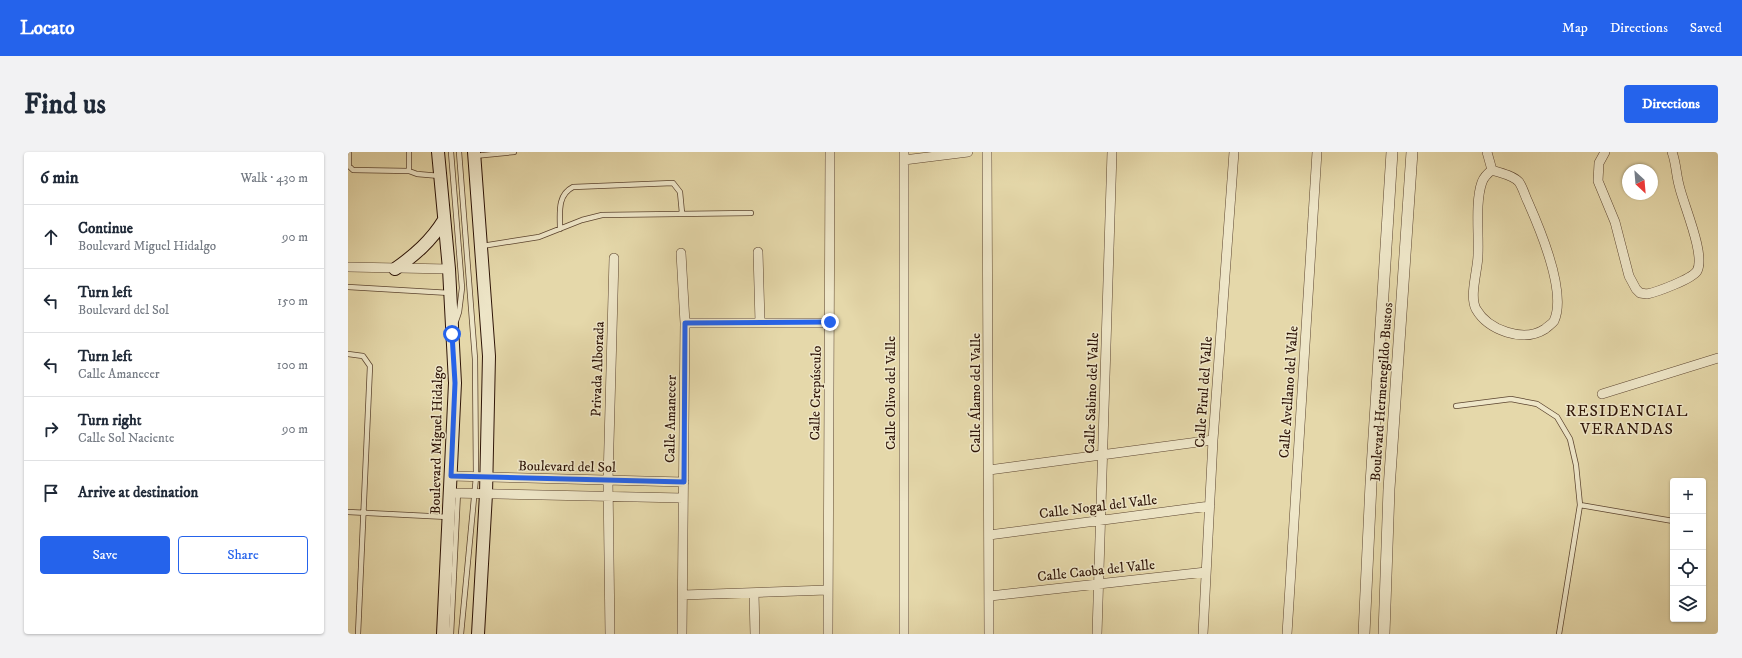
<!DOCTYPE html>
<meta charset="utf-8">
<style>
:root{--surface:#fff;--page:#f2f2f3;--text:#1f2937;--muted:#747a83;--line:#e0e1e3;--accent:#2563eb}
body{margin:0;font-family:"IM FELL DW Pica",serif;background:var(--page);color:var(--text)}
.controls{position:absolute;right:12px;bottom:12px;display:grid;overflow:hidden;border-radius:4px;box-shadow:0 1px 3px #0004}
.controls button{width:36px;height:36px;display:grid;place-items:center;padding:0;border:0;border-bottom:1px solid var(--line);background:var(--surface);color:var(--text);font:20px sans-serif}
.compass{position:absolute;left:1274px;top:12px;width:36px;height:36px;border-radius:50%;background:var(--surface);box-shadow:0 1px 3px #0004;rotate:154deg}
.stop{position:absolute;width:12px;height:12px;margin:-9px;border:3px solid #2563eb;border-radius:50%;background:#fff}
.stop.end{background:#2563eb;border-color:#fff;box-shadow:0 1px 4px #0008}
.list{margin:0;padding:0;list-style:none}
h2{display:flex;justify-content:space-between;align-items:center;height:52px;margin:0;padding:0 16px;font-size:17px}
h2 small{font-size:13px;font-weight:400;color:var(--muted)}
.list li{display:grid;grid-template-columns:26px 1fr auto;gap:12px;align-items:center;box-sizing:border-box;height:64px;padding:0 16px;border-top:1px solid var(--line)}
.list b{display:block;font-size:15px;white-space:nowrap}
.list p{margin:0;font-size:13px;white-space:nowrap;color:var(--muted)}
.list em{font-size:13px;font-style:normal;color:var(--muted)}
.actions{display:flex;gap:8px;padding:12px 16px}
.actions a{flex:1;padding:9px 0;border:1px solid var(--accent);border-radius:4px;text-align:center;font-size:14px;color:var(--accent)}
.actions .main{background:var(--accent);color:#fff}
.icon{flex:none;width:22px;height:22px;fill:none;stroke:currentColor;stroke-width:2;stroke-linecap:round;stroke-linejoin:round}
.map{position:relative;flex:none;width:1370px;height:482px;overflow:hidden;border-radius:4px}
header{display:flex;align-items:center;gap:24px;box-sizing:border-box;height:56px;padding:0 20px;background:var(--accent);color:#fff}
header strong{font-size:19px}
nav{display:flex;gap:22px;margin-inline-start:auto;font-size:14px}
.intro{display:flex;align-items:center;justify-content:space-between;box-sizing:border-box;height:96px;padding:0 24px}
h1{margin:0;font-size:28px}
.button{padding:10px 18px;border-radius:4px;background:var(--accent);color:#fff;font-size:14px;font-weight:700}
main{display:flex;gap:24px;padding:0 24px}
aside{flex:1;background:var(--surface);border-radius:4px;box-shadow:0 1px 3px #0004}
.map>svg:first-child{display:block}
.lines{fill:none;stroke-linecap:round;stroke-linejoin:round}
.service-casing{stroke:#5c4530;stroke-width:6}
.minor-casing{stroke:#5c4530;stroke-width:10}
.tertiary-casing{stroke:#5c4530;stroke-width:12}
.secondary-casing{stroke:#2e1407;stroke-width:14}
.service{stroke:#eee6c8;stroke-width:4.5}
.minor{stroke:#eee6c8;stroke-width:9}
.tertiary{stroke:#eee6c8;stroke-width:11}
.secondary{stroke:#eee6c8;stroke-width:12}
.route{stroke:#2563eb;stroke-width:5}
.labels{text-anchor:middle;stroke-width:3;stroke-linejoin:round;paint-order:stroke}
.street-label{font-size:14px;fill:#2e1407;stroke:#eee6c8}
.quarter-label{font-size:16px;letter-spacing:1px;fill:#2e1407;stroke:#eee6c8}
</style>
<header>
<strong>Locato</strong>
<nav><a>Map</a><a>Directions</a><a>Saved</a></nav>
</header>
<div class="intro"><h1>Find us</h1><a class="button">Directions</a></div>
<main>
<aside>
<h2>6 min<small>Walk · 430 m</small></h2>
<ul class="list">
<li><svg class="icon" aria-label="ahead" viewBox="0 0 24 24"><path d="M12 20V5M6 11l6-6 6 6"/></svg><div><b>Continue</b><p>Boulevard Miguel Hidalgo</p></div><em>90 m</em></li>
<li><svg class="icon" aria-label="left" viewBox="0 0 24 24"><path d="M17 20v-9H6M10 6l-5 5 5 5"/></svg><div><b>Turn left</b><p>Boulevard del Sol</p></div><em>150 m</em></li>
<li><svg class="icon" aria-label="left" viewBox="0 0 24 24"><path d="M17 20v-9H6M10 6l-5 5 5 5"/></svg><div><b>Turn left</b><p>Calle Amanecer</p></div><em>100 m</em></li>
<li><svg class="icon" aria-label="right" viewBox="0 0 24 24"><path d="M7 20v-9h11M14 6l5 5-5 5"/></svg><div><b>Turn right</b><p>Calle Sol Naciente</p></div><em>90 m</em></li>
<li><svg class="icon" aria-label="arrive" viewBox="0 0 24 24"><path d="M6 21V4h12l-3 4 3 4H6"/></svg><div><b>Arrive at destination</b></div></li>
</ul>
<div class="actions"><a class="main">Save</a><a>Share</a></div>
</aside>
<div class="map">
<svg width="1370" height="482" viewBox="0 0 1370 482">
<rect width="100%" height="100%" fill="#e5d8aa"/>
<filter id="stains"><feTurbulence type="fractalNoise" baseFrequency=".005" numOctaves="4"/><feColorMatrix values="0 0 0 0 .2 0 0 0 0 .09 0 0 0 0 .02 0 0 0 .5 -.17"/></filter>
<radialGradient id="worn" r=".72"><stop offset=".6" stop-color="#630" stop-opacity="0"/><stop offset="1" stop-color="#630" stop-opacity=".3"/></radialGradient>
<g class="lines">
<!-- service casing -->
<g class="service-casing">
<path id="service" d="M1 0V14L5 18 61 19
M61 0V19L69 22 92 24
M103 0 114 136 111 160 108 169
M111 0 127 207 128 325 113 482
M126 4 166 0
M212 77C212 61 209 43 225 35L325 31 332 40 334 61
M134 94 191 85 234 68 254 63 403 61
M0 135 102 141
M0 202 15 204 22 214 10 482
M1108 254 1163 247 1189 252 1209 265 1222 287 1228 313 1232 353 1211 482
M1232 353 1325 369
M0 360 100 365
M103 482 110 340"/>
</g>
<!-- minor casing -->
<g class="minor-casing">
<path id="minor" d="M639 0 641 482
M1139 0 1144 18
M1257 0 1251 11 1250 29 1267 70 1281 124 1288 137 1292 141 1299 142C1309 140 1344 127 1349 119 1358 103 1335 52 1331 33 1328 22 1328 10 1324 0
M556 8 620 0
M1144 18C1152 21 1165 23 1171 30 1175 36 1177 44 1180 50 1192 77 1219 141 1206 169 1204 172 1200 174 1197 177 1175 191 1140 178 1128 157 1121 144 1130 117 1130 103 1131 81 1127 50 1134 30 1136 25 1140 21 1144 18Z
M410 100 412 170
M333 101 337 171 334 482
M0 115 101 117
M337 171H482
M1254 242 1370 206
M641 318 865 288
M103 324 336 330
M103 341 335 346
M641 383 862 354
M406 441 407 482
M335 443 479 438
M642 444 858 420
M262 482 260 328 266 106
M480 482 482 0
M556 482V0
M749 482 764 0
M855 482 865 288 886 0
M939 482 969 0"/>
</g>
<!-- tertiary casing -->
<g class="tertiary-casing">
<path id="tertiary" d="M1016 482 1023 332 1044 0
M1036 482 1041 337 1064 0"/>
</g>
<!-- secondary casing -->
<g class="secondary-casing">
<path id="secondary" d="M90 0 101 117 107 231 95 482
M126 0 141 204 138 342 130 482
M47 117C67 103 83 89 96 68"/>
</g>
<!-- service -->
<use href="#service" class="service"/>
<!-- minor -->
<use href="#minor" class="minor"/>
<!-- tertiary -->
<use href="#tertiary" class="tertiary"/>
<!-- secondary -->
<use href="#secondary" class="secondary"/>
</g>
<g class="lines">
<!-- route -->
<path class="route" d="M104 182 107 231 103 324 336 330 337 171 482 170"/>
</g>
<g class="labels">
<!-- street labels -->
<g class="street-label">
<text transform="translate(249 217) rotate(-88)" y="5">Privada Alborada</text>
<text transform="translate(855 240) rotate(-86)" y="5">Calle Pirul del Valle</text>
<text transform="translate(940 240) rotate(-86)" y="5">Calle Avellano del Valle</text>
<text transform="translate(1033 240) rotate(-86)" y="5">Boulevard Hermenegildo Bustos</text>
<text transform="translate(467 241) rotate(-89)" y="5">Calle Crepúsculo</text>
<text transform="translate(542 241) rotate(-90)" y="5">Calle Olivo del Valle</text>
<text transform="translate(627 241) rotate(-90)" y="5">Calle Álamo del Valle</text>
<text transform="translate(743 241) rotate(-88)" y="5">Calle Sabino del Valle</text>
<text transform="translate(322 267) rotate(-89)" y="5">Calle Amanecer</text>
<text transform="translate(88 288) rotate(-89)" y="5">Boulevard Miguel Hidalgo</text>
<text transform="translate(219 314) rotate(1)" y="5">Boulevard del Sol</text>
<text transform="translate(750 354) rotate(-7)" y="5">Calle Nogal del Valle</text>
<text transform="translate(748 418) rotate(-6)" y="5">Calle Caoba del Valle</text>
</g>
<!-- quarter labels -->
<g class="quarter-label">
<text x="1279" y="264">RESIDENCIAL<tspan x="1279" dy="18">VERANDAS</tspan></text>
</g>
</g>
<rect width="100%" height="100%" filter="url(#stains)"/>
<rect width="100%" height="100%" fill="url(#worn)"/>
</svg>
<div class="controls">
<button>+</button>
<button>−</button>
<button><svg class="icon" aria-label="locate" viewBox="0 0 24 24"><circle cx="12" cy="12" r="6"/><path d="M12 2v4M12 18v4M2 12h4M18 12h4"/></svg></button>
<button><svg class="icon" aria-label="layers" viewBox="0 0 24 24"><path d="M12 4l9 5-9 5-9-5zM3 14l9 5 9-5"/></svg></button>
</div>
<svg class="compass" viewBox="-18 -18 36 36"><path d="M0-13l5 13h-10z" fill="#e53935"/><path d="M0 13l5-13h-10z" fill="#747a83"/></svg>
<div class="stop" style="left:104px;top:182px"></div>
<div class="stop end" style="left:482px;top:170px"></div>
</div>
</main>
